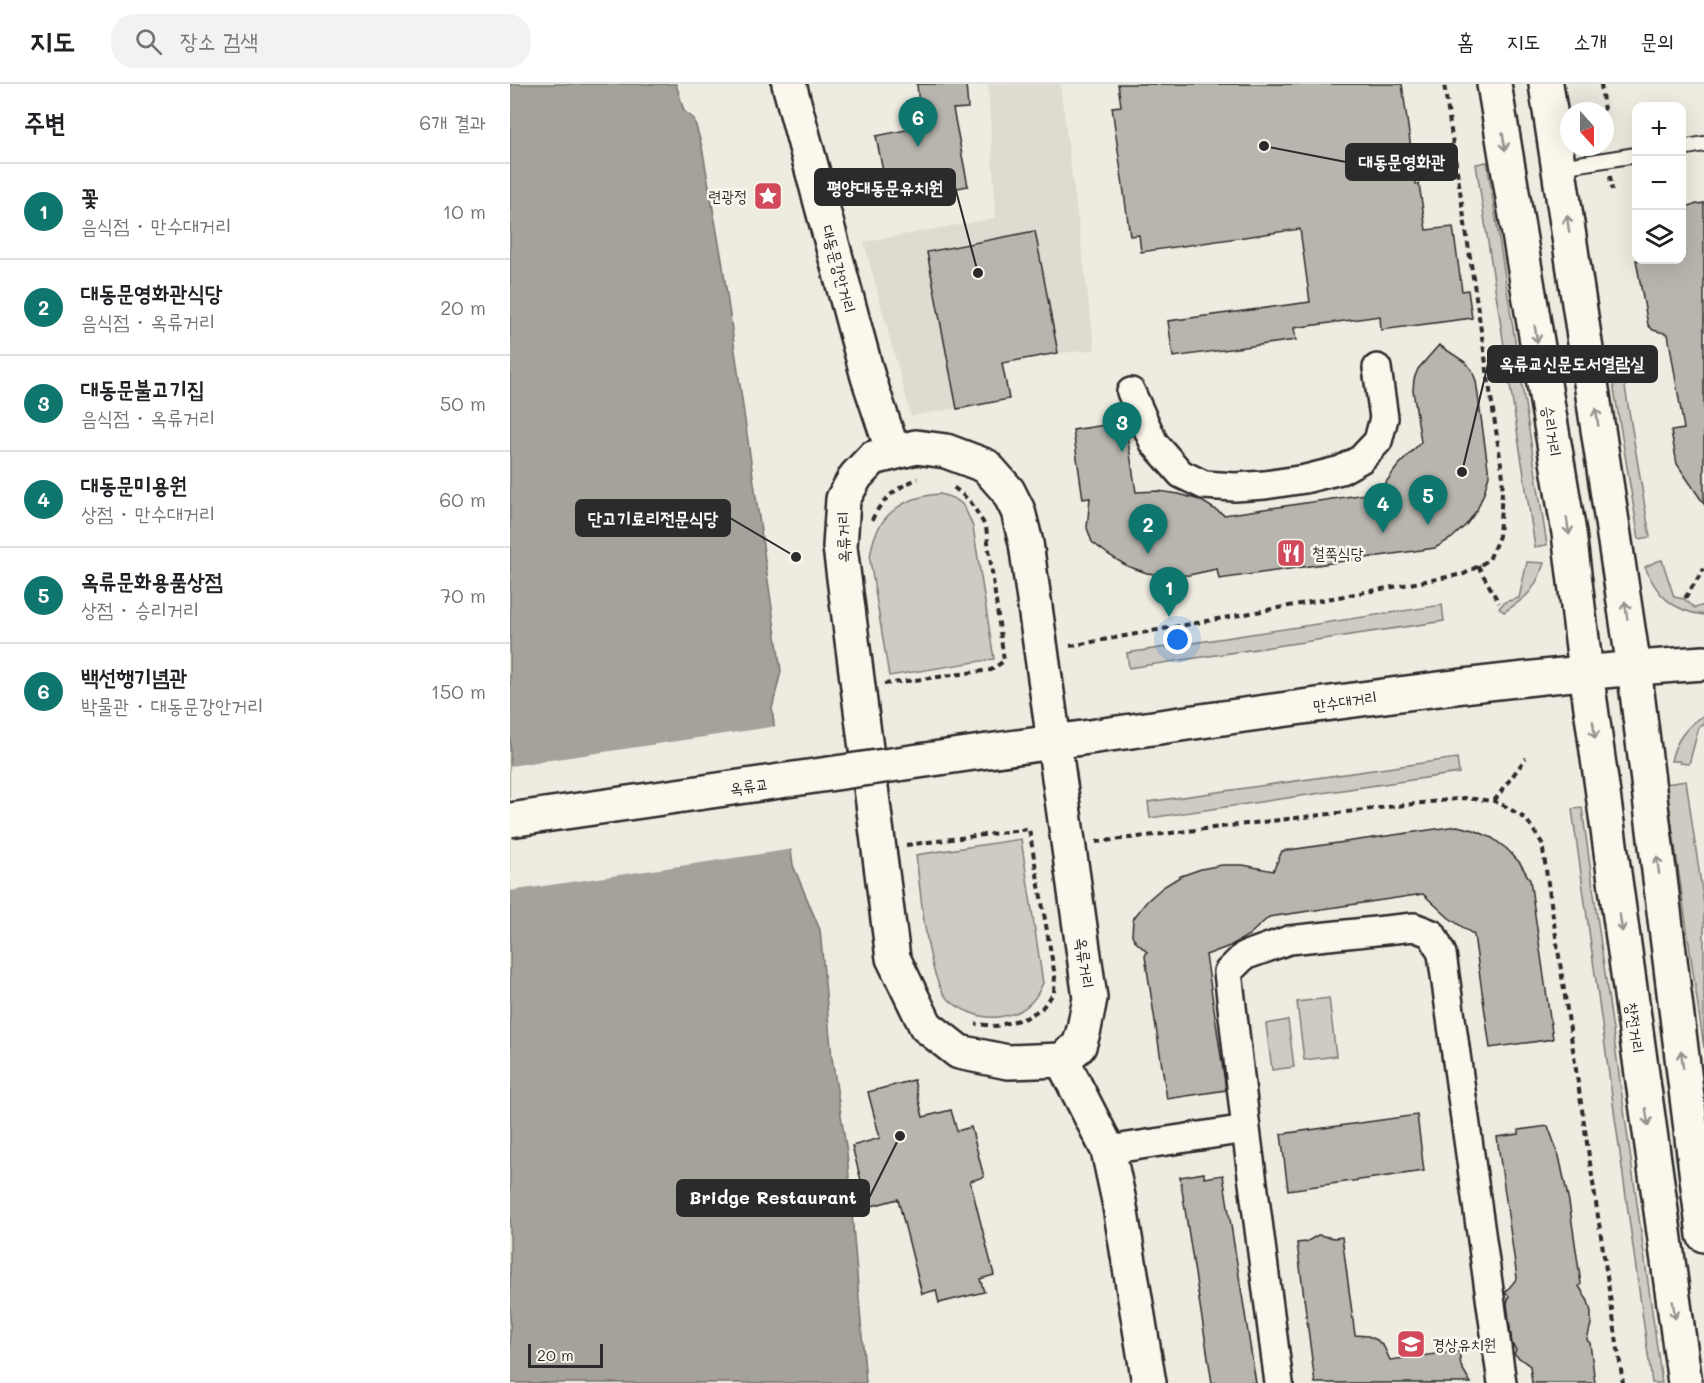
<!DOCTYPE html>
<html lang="ko">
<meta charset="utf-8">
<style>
:root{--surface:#fff;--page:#f2f2f2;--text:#202124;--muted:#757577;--line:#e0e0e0;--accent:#0f766e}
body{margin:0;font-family:Mali,"Poor Story",sans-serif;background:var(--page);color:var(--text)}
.controls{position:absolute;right:18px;top:18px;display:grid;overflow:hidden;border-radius:12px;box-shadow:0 6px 24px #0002}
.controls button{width:54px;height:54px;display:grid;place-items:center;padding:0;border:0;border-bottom:2px solid var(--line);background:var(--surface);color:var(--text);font:30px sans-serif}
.compass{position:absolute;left:1050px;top:18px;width:54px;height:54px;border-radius:50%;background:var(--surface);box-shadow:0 6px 24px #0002;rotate:159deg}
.scale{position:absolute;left:18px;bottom:15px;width:75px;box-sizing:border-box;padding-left:6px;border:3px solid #2b2b2b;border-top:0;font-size:16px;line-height:21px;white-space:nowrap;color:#2b2b2b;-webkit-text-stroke:4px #fbf7ec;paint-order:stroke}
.you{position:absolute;left:668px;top:556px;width:21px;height:21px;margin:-15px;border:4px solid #fff;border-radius:50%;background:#1a73e8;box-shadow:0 0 0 9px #1a73e833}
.badge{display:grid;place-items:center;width:39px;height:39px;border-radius:50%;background:var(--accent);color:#fff;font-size:20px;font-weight:700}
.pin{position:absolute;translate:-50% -50px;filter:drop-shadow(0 2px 3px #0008)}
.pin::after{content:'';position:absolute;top:32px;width:21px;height:18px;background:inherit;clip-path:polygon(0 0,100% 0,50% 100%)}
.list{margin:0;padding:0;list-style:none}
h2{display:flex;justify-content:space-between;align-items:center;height:78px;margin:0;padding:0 24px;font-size:26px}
h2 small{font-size:20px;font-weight:400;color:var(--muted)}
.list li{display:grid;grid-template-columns:39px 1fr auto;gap:18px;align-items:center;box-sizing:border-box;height:96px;padding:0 24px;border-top:2px solid var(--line)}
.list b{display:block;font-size:22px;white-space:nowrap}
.list p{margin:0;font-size:20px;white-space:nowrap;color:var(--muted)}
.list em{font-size:20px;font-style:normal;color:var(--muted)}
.icon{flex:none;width:33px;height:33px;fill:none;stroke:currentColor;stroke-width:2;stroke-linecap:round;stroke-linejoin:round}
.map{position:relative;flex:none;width:1194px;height:1299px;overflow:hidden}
header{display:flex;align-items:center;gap:36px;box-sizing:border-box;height:84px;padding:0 30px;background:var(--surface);border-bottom:2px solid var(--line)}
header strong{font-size:28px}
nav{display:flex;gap:33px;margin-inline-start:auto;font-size:21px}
.search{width:420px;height:54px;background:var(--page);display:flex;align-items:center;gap:15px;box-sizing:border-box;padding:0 21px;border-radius:24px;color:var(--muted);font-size:22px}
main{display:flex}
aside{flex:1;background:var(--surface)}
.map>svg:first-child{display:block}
.built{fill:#dedbd1}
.green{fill:#cecbc2;stroke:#7c7b76;stroke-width:1.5}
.water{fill:#a4a29a;stroke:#74726e;stroke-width:1.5}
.pier{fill:#eeebe0}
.building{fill:#b8b5ae;stroke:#2b2b2b;stroke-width:1.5}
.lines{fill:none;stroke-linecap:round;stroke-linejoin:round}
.lane-casing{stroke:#2b2b2b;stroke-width:18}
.street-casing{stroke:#2b2b2b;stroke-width:32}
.secondary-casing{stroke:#2b2b2b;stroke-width:38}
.primary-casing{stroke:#2b2b2b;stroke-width:38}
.path{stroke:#2b2b2b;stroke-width:4;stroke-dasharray:6 4.5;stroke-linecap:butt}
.lane{stroke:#fbf7ec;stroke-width:14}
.street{stroke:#fbf7ec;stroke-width:27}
.secondary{stroke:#fbf7ec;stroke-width:33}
.primary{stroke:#fbf7ec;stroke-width:33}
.primary-bridge-casing{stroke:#2b2b2b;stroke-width:38;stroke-linecap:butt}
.primary-bridge{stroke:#fbf7ec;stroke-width:33}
.oneway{stroke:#93918c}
.labels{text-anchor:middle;stroke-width:5;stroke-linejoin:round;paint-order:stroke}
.poi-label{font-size:16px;fill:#2b2b2b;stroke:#fbf7ec;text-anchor:start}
.street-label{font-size:16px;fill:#2b2b2b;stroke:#fbf7ec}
.leader{fill:none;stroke:#2b2b2b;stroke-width:2}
.callout-dot{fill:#2b2b2b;stroke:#fbf7ec;stroke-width:2}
.callout{fill:#2b2b2b;stroke:#2b2b2b;stroke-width:2}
.callout-label{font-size:18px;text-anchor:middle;font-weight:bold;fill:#fff}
</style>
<header>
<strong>지도</strong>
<div class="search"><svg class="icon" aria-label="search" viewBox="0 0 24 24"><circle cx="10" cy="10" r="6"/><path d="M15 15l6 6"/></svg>장소 검색</div>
<nav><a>홈</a><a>지도</a><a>소개</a><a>문의</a></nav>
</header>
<main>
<aside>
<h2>주변<small>6개 결과</small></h2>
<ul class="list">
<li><span class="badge">1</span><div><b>꽃</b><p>음식점 · 만수대거리</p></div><em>10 m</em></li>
<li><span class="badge">2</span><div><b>대동문영화관식당</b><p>음식점 · 옥류거리</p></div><em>20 m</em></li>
<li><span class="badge">3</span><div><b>대동문불고기집</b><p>음식점 · 옥류거리</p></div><em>50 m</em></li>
<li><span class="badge">4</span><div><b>대동문미용원</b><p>상점 · 만수대거리</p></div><em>60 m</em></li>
<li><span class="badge">5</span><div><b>옥류문화용품상점</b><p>상점 · 승리거리</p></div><em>70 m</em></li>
<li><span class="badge">6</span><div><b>백선행기념관</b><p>박물관 · 대동문강안거리</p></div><em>150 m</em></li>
</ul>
</aside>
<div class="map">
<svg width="1194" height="1299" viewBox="0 0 1194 1299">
<rect width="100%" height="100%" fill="#eeebe0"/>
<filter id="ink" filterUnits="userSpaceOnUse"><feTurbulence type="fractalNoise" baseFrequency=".0167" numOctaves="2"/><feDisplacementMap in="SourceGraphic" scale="12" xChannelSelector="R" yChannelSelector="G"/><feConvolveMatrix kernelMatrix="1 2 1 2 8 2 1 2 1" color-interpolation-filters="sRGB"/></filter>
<g filter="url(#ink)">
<!-- built -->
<path class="built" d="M478 0H550L585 266 548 269 519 274 508 219 482 225 499 315 401 332 354 158 486 134Z"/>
<!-- green -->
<path class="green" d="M977 78 1037 461 1025 463 966 80Z
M1112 285 1140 453 1129 455 1101 287Z
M430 410C454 416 454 421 463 443L484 575 379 592 360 476C363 435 389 413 430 410Z
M1152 476 1164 513 1174 515 1185 524 1194 521V531C1163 527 1147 512 1135 483L1145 478Z
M1017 478 1034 479C1025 506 1018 513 994 528L989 524 995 518 1009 514Z
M932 521 934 537 619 584 617 569Z
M1194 631V641L1189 643 1179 680 1170 679V677H1161C1165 657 1177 642 1194 631Z
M947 674 949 689 640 734 638 718Z
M1176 697 1194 821V964L1156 700Z
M1072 724 1152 1299H1142L1062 725Z
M511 755 533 899C524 921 511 930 488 933 471 935 449 926 437 914 417 894 410 802 406 771Z
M819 914 826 972 794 976 787 918Z
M778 936 784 983 762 986 756 940Z"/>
<!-- water -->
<path class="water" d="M0 0H166L174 27 184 35 192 63 212 176 271 587 262 625 283 781 310 846 322 974 337 1069 356 1299H0Z"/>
<!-- pier -->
<path class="pier" d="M267 642 284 765 0 807V682Z"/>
<!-- building -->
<path class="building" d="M407 0H456L458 24 443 25 458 102 379 118 366 52 411 43Z
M608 0H892L906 100H909L916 146 943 143 952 207 958 206 962 234 871 246 870 232 784 244 786 256 663 273 658 237 800 218 790 145 631 168 629 151 620 152 602 23 611 22Z
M1194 119V420L1167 380 1161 347 1174 345 1158 250 1143 246 1138 241 1126 176H1172V123Z
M525 147 548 269 492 279 499 315 447 325 417 168Z
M929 261 955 278 962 286 966 297 979 391 974 409 967 426 956 441 942 454 925 464 709 495 707 485 679 491 658 492 637 489 617 482 599 471 582 458 577 444 580 414 573 415 563 346 615 338 626 408 648 407 669 410 690 416 714 431 869 408 887 383 911 358 903 306 904 295 908 285Z
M947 742 964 746 982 754 997 765 1010 779 1020 796 1043 955 980 964 964 851 939 834 913 810 759 833 739 851 720 862 696 871 716 1006 657 1015 635 872 637 868 626 858 622 851 623 835 637 817 653 803 671 792 691 785 712 781H733L763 787 772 767Z
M404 996 413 1033 441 1026 447 1047 461 1043 474 1093 460 1097 484 1191 470 1195 474 1208 429 1219 426 1206 412 1210 388 1115 358 1123 342 1062 370 1054 358 1008Z
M907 1031 914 1087 778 1106 771 1050Z
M1038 1042 1049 1072 1059 1118 1071 1200 1069 1202 1078 1217 1081 1228V1240L1077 1256 1080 1259 1085 1299H1022L1020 1282 1004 1270 1006 1266 1002 1260 997 1219 999 1212 995 1209 1007 1194 987 1053 1009 1050V1046Z
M694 1089V1094L713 1091 746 1299H702L670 1093Z
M808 1151 824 1154 832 1153 845 1251 858 1252 867 1256 874 1263 880 1276 949 1267 951 1282 961 1299H805L787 1159 796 1158Z"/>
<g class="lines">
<!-- lane casing -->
<g class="lane-casing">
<path id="lane" d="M1172 64 1194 60
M1050 83 1126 71"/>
</g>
<!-- street casing -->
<g class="street-casing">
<path id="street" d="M621 308 644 359 671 390 694 401 725 403 755 401 795 395 831 386 851 375 868 357 874 334 867 284
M736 1045 769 1299
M598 1066 736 1045 718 888 734 872 779 856 904 843 922 850 932 870 992 1299"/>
</g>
<!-- secondary casing -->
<g class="secondary-casing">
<path id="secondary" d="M279 0 358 293 383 368
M406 363 436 367 476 382 498 407 508 427 516 459 580 914 574 945 569 962 552 976 498 978 449 968 416 942 383 874 330 463 333 415 346 392 363 374Z
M552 976 598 1066 609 1117 639 1299"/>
</g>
<!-- primary casing -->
<g class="primary-casing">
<path id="primary" d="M984 0 1059 449 1076 588 1175 1299
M1036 0 1124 584 1194 1151
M478 667C716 635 954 595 1194 579"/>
</g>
<!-- path -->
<path class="path" d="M1091 0 1094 27
M1095 38 1097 58
M1100 92 1102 106
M362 436C370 417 389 401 408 395
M968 482 989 519
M1175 514 1194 485
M560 562 954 490 979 476 989 452 993 393 934 0
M374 600 481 586 494 577 476 443 460 417 441 401
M984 717 1016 674
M586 758 954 714 984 717 995 722 1016 735 1032 759 1113 1299
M396 761 519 745 545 892 544 909 532 924 516 934 486 942 466 940"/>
<!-- lane -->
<use href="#lane" class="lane"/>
<!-- street -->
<use href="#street" class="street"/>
<!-- secondary -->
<use href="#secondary" class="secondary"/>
<!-- primary -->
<use href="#primary" class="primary"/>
<!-- primary-bridge casing -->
<g class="primary-bridge-casing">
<path id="primary-bridge" d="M0 736 478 667"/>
</g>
<!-- primary-bridge -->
<use href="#primary-bridge" class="primary-bridge"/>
</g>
<!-- one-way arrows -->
<defs><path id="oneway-shaft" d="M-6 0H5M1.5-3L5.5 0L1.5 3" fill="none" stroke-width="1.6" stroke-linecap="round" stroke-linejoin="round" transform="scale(1.5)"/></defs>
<g class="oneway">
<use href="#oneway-shaft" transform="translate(994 58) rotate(81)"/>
<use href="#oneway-shaft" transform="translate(1058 140) rotate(-98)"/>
<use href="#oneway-shaft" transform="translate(1026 250) rotate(81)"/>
<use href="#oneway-shaft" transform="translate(1087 333) rotate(-98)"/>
<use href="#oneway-shaft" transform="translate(1058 442) rotate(81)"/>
<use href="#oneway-shaft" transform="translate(1116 526) rotate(-98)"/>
<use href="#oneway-shaft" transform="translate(1084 646) rotate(82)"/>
<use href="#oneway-shaft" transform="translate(1148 781) rotate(-97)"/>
<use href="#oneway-shaft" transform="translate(1111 839) rotate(82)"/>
<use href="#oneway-shaft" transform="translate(1172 975) rotate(-97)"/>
<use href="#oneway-shaft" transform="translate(1137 1033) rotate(82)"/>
<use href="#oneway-shaft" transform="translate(1164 1226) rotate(82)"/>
</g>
</g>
<!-- icons -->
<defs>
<g id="sight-square" transform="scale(1.5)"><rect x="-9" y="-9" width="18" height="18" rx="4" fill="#d1495b" stroke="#fbf7ec"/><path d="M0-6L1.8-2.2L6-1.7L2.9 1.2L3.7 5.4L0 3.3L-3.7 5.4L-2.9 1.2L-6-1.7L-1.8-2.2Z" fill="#fff"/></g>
<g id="restaurant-square" transform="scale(1.5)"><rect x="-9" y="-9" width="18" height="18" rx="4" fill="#d1495b" stroke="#fbf7ec"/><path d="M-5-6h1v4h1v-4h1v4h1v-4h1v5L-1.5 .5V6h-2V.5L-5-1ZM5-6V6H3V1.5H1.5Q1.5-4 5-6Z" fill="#fff"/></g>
<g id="school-square" transform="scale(1.5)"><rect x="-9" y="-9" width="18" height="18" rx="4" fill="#d1495b" stroke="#fbf7ec"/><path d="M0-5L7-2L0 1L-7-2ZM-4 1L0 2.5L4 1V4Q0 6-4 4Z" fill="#fff"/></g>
</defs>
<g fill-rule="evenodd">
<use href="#sight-square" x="258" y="112"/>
<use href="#restaurant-square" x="781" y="469"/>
<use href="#school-square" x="901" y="1260"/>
</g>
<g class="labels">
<!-- poi labels -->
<g class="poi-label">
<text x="237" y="118" text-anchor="end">련광정</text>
<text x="802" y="475">철쭉식당</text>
<text x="922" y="1266">경상유치원</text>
</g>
<!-- street labels -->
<g class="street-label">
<text transform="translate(329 185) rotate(75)" y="6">대동문강안거리</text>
<text transform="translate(1042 347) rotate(81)" y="6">승리거리</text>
<text transform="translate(333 453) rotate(-91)" y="6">옥류거리</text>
<text transform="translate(835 617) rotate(-8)" y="6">만수대거리</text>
<text transform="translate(239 702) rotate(-8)" y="6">옥류교</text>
<text transform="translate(575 879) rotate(82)" y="6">옥류거리</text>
<text transform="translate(1125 944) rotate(82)" y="6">창전거리</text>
</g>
</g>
<!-- callouts -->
<path class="leader" d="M754 62L836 78M468 189L445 103M952 388L978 280M286 473L220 434M390 1052L359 1114"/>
<g class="callout-dot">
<circle cx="754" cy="62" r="6"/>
<circle cx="468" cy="189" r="6"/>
<circle cx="952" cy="388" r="6"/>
<circle cx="286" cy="473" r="6"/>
<circle cx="390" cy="1052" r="6"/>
</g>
<g class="callout">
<rect x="836" y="60" width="111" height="36" rx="6"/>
<rect x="305" y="85" width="140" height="36" rx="6"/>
<rect x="978" y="262" width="169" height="36" rx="6"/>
<rect x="66" y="416" width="154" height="36" rx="6"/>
<rect x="167" y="1096" width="192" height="36" rx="6"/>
</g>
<g class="callout-label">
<text x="892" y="84">대동문영화관</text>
<text x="375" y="110">평양대동문유치원</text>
<text x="1062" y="286">옥류교신문도서열람실</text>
<text x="143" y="441">단고기료리전문식당</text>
<text x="263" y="1120">Bridge Restaurant</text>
</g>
</svg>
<div class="controls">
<button>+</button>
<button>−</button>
<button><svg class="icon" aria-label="layers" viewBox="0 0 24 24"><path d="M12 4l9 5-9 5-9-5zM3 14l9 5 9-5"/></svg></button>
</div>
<svg class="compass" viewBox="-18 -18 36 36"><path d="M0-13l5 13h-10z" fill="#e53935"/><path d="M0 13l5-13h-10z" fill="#757577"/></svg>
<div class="scale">20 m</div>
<div class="you"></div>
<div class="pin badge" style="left:659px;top:533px">1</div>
<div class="pin badge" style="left:638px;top:470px">2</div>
<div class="pin badge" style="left:612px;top:368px">3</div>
<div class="pin badge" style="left:873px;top:449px">4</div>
<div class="pin badge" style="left:918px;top:441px">5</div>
<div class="pin badge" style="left:408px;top:63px">6</div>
</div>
</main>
